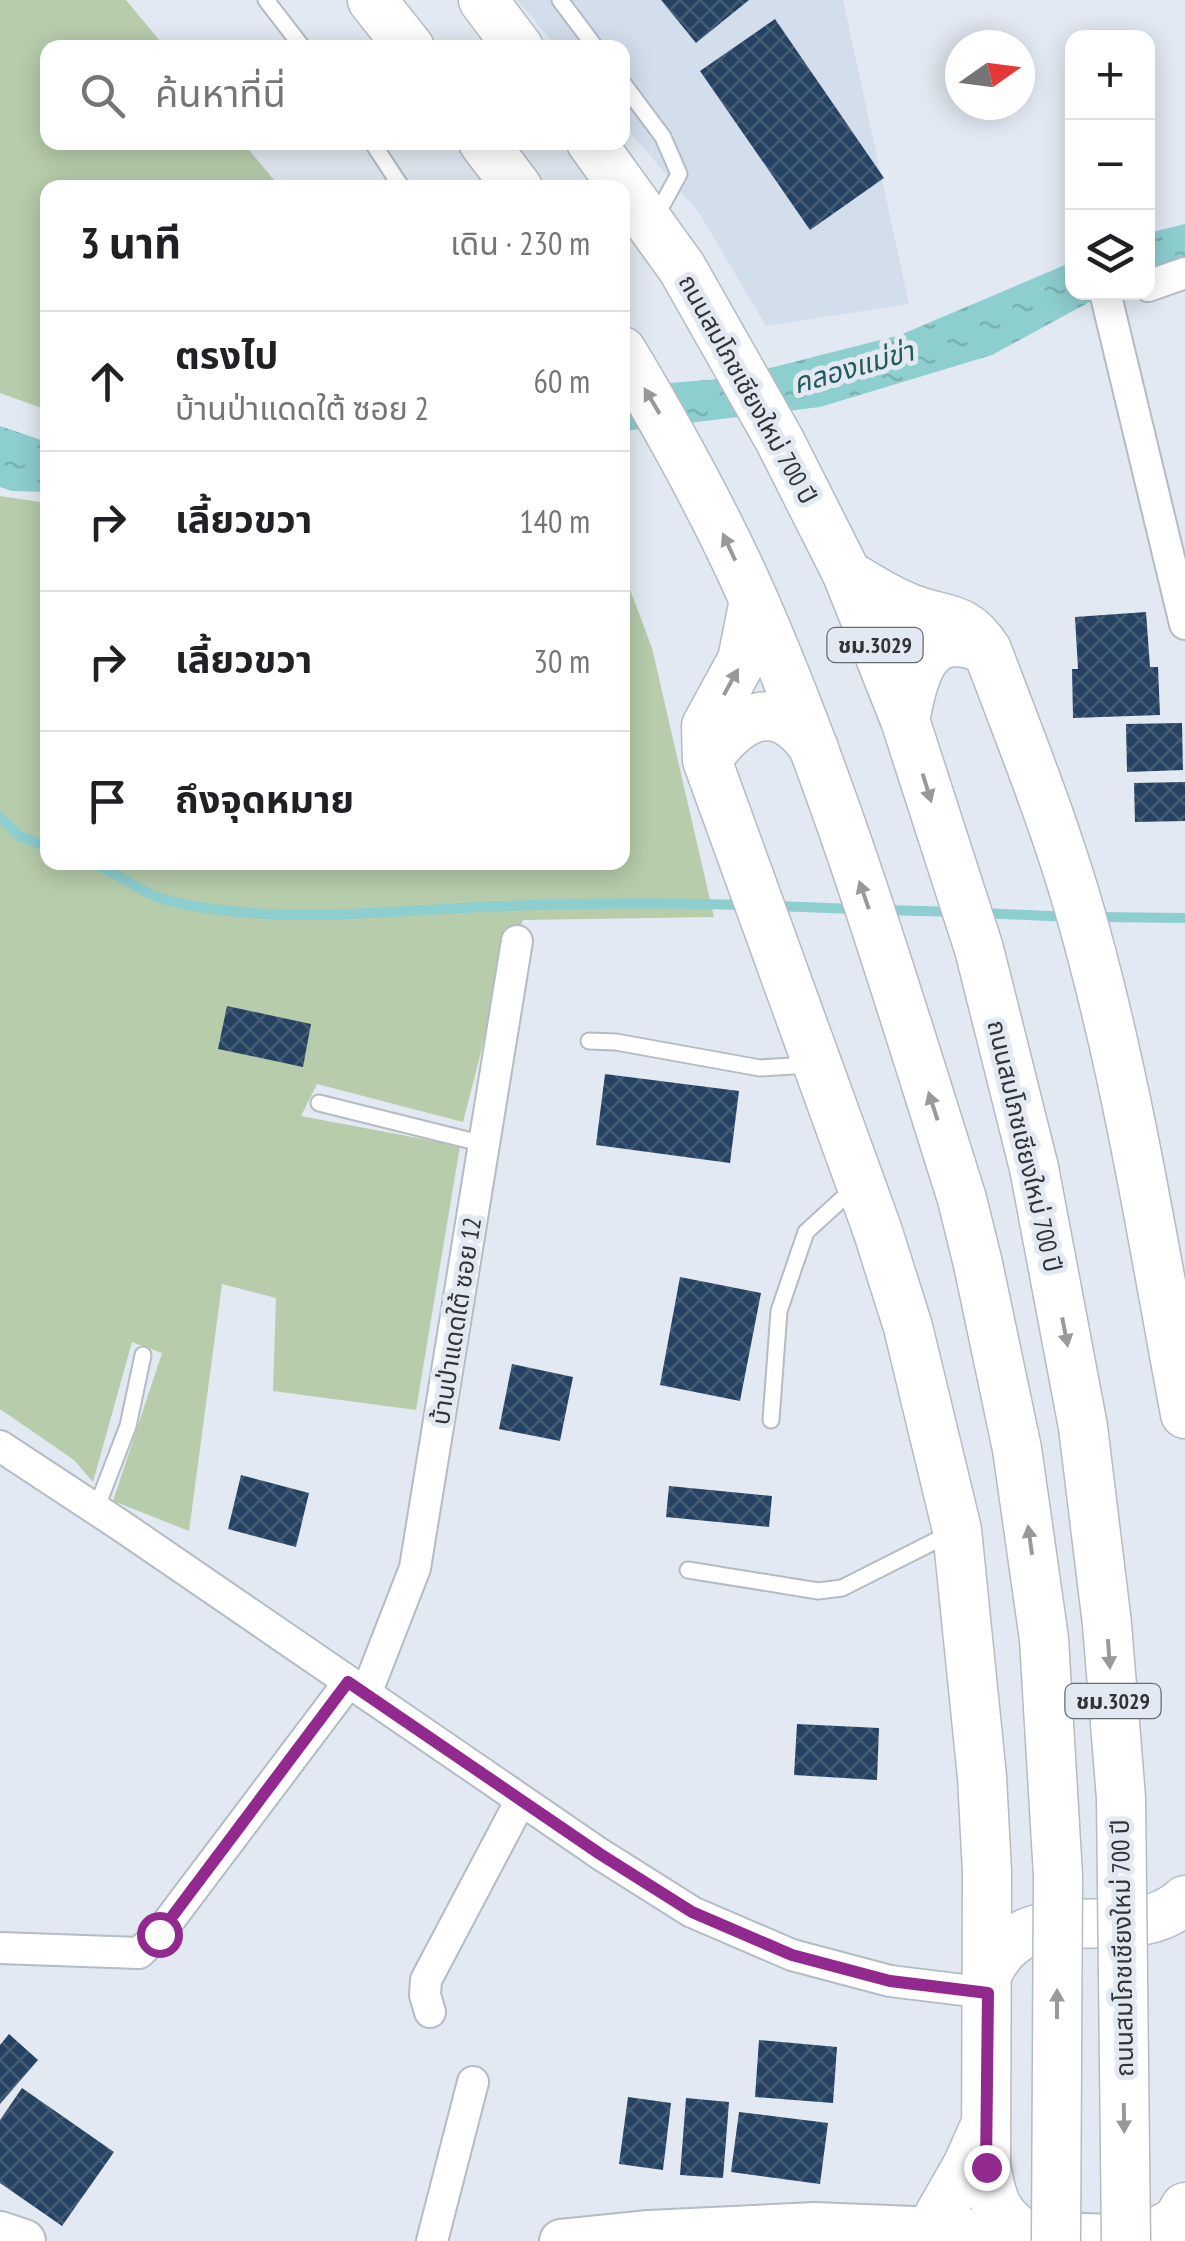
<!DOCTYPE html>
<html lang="th">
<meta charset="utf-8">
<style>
:root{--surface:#fff;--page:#f2f2f2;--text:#202124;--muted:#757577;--line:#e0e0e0}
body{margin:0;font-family:"PT Sans Narrow","Noto Sans Thai",sans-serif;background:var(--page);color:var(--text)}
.controls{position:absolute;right:30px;top:30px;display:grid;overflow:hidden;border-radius:20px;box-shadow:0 5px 25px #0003}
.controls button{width:90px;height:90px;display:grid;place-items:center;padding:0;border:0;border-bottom:2px solid var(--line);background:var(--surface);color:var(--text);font:50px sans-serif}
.compass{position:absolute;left:945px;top:30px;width:90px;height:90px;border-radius:50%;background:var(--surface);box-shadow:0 5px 25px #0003;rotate:76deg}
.stop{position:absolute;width:30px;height:30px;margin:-22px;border:8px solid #91298e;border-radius:50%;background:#fff}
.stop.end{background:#91298e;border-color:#fff;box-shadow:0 2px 10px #0008}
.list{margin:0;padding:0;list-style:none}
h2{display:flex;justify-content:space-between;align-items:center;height:130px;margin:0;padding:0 40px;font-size:42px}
h2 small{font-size:32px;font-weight:400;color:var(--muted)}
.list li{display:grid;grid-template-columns:65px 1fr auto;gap:30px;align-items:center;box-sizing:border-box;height:140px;padding:0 40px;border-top:2px solid var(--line)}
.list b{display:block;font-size:38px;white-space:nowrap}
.list p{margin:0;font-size:32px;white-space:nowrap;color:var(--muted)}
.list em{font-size:32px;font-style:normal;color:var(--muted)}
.icon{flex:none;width:55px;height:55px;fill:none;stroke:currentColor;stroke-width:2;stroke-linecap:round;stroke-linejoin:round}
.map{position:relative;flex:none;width:1185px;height:2241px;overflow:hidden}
.search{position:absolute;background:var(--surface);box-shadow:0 5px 25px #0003;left:40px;top:40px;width:590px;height:110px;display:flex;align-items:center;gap:25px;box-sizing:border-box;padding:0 35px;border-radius:20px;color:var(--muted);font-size:38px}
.panel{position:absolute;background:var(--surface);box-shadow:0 5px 25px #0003;left:40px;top:180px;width:590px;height:690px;border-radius:20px}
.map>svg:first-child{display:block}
.built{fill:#d3deed}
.grass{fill:#b6ccab}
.water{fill:url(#water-ripples)}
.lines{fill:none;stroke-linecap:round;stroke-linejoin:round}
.stream{stroke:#8dcecf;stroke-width:10}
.building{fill:url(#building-cross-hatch)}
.lane-casing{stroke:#b4bbc3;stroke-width:19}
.street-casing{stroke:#b4bbc3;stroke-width:34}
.secondary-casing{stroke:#b4bbc3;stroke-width:46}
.primary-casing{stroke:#b4bbc3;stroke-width:51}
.lane{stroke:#fff;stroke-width:15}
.street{stroke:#fff;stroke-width:30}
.secondary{stroke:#fff;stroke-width:42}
.primary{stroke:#fff;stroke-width:48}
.primary-bridge-casing{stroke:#b4bbc3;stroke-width:51;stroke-linecap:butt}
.primary-bridge{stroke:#fff;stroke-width:48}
.oneway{fill:#98999b}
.route{stroke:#91298e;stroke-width:12}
.labels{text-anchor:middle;stroke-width:10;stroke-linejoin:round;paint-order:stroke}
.shield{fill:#e2e9f2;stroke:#666a6f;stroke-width:2.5}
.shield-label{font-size:22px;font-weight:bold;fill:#313337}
.street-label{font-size:25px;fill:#313337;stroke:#e2e9f2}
.water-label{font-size:28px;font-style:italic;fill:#235a5b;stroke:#e2e9f2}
</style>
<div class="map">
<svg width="1185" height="2241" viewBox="0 0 1185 2241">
<defs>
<pattern id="water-ripples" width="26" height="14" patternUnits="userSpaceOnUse" patternTransform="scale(2.5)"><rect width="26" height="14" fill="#8dcecf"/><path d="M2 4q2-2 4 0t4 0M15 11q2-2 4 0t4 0" fill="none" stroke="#7ab1b2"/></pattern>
<pattern id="building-cross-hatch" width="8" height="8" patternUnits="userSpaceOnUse" patternTransform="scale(2.5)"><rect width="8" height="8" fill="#264262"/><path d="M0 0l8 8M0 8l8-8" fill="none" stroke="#455c75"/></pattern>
</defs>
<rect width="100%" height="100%" fill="#e2e9f2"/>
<!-- built -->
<path class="built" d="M517 0H843L909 304 766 326 699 213 623 124 622 48 557 47Z"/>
<!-- grass -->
<path class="grass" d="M0 0H126L165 47 48 48V142L243 143 280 187 48 188 47 410 0 393Z
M0 496 47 503 48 862H622L623 571 652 648 714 917 523 920 484 1040 463 1122 317 1084 301 1116 460 1146 416 1410 273 1391 276 1298 222 1284 189 1531 113 1501 162 1353 132 1342 93 1482 74 1460 0 1409Z"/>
<!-- water -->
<path class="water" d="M1185 224V263L1148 272V233Z
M1072 262V292L1106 293 992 355 820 407 623 431 622 387 731 378 900 335Z
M0 426 47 442V492L12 491 0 487Z"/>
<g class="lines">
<!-- stream -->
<path class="stream" d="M0 817 19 836 48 847
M91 862C118 873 144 896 173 902 268 923 366 913 462 908 556 903 651 902 744 905
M776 906 854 909
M886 910 954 912
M981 913 1069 917
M1096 917 1185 918"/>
</g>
<!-- building -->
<path class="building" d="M661 0H749L696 43Z
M775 19 884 178 810 230 700 71Z
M1146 612 1150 667H1158L1160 715 1073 718 1072 669H1078L1075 617Z
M1182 723 1183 770 1127 772 1126 724Z
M1185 782V821L1135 822 1134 783Z
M227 1006 311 1024 303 1067 218 1049Z
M605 1074 739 1091 730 1163 596 1145Z
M680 1277 761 1293 740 1401 660 1385Z
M512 1364 573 1377 560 1441 499 1429Z
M241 1475 309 1493 296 1547 228 1529Z
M669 1486 772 1496 769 1527 666 1517Z
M797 1724 879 1728 877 1780 794 1775Z
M9 2034 38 2060 0 2104V2045Z
M759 2040 837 2047 833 2103 755 2097Z
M22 2088 114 2152 62 2226 0 2183V2120Z
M628 2097 671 2103 663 2170 619 2164Z
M686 2098 729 2102 723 2178 680 2175Z
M739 2112 828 2123 820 2184 731 2172Z"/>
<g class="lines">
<!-- lane casing -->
<g class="lane-casing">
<path id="lane" d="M266 0 303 48
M560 0 596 48
M622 82 663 137 679 174 654 220
M372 142 402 188
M589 1041 616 1042 760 1068 809 1065
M319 1103 484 1144
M771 1420 779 1311 806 1232 853 1189
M96 1509 128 1426 143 1355
M688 1570 818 1591 842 1588 949 1534"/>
</g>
<!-- street casing -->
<g class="street-casing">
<path id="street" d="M1148 286 1185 273
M1105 292 1185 624
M0 1446 123 1527 600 1854 692 1912 792 1955 890 1981 988 1993
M366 1694 415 1568 517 941
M0 1948 139 1953 159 1934 349 1682
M430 2012 425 1995 426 1980 521 1800
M432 2241 473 2082"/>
</g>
<!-- secondary casing -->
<g class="secondary-casing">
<path id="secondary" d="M0 2233 24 2241
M561 2241 649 2232 815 2224 1160 2238"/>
</g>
<!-- primary casing -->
<g class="primary-casing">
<path id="primary" d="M372 0 410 48
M483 0 519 48
M483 142 518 188
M591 142 682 268 780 441 847 574 905 720 979 949 1034 1168
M622 351C670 431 715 512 753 598 838 792 898 997 962 1199L978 1264
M847 574C868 587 889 600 912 609 948 622 964 615 987 650 1023 745 1061 839 1087 937 1130 1094 1155 1254 1185 1414
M754 600 742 660 706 726 707 760 877 1229 908 1327 957 1530 982 1777 987 1872 986 2167C993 2201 995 2214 1025 2235
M905 720C915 671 925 623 987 650
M707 760C738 716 777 694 814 748
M988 1973C1028 1886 1129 1953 1185 1900
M931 2229 967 2166 983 2130
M1147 2237 1177 2221 1185 2207"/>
</g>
<!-- lane -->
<use href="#lane" class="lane"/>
<!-- street -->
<use href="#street" class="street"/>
<!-- secondary -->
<use href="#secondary" class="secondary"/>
<!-- primary -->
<use href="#primary" class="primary"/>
<!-- primary-bridge casing -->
<g class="primary-bridge-casing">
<path id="primary-bridge" d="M1034 1168 1083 1427 1107 1624 1121 1798 1126 2241
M978 1264 1017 1449 1044 1639 1058 1876 1056 2241"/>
</g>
<!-- primary-bridge -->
<use href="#primary-bridge" class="primary-bridge"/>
</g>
<!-- one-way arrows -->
<defs><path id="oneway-solid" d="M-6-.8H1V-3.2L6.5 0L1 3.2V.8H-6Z" transform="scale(2.5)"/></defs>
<g class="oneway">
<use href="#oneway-solid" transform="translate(652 401) rotate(-121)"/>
<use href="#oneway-solid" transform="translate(729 547) rotate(-115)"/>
<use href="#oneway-solid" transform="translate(731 682) rotate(-61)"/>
<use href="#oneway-solid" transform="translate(927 788) rotate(73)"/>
<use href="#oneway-solid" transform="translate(864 895) rotate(-109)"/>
<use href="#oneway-solid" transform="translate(933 1106) rotate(-108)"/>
<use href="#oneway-solid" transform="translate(1065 1332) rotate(79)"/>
<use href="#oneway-solid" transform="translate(1030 1540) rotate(-98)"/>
<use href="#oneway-solid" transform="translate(1109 1654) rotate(86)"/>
<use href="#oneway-solid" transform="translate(1057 2004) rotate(-90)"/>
<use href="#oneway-solid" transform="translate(1124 2118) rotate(89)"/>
</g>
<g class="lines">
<!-- route -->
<path class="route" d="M159 1934 348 1682 600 1854 692 1912 792 1955 890 1981 988 1993 986 2167"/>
</g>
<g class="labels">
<!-- shield labels -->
<g class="shield">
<rect x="827.5" y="628" width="95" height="34" rx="8"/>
<rect x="1065.5" y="1684" width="95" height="34" rx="8"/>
</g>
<g class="shield-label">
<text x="875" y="653">ชม.3029</text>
<text x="1113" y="1709">ชม.3029</text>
</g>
<!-- street labels -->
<g class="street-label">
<text transform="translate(748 389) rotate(61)" y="9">ถนนสมโภชเชียงใหม่ 700 ปี</text>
<text transform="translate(1025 1146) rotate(77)" y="9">ถนนสมโภชเชียงใหม่ 700 ปี</text>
<text transform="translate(456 1321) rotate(-81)" y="9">บ้านป่าแดดใต้ ซอย 12</text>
<text transform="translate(1122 1948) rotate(-91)" y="9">ถนนสมโภชเชียงใหม่ 700 ปี</text>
</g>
<!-- water labels -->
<g class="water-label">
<text transform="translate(853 367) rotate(-16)" y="10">คลองแม่ข่า</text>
</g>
</g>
</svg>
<div class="controls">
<button>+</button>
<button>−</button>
<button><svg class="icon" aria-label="layers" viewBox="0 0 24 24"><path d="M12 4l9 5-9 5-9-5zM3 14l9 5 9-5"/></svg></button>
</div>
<svg class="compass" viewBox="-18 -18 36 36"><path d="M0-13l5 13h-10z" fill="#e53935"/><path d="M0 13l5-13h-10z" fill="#757577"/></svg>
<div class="stop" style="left:159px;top:1934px"></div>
<div class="stop end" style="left:986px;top:2167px"></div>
<div class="search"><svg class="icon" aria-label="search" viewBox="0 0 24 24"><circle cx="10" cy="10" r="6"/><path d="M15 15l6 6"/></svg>ค้นหาที่นี่</div>
<section class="panel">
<h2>3 นาที<small>เดิน · 230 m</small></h2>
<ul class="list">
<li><svg class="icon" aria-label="ahead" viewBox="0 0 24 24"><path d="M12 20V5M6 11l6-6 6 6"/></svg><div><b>ตรงไป</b><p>บ้านป่าแดดใต้ ซอย 2</p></div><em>60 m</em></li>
<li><svg class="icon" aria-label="right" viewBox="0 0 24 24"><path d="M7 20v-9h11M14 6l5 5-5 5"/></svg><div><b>เลี้ยวขวา</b></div><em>140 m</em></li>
<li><svg class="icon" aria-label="right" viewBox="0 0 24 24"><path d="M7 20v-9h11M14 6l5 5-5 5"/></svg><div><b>เลี้ยวขวา</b></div><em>30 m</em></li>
<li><svg class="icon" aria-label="arrive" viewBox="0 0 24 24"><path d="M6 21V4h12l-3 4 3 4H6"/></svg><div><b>ถึงจุดหมาย</b></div></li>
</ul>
</section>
</div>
